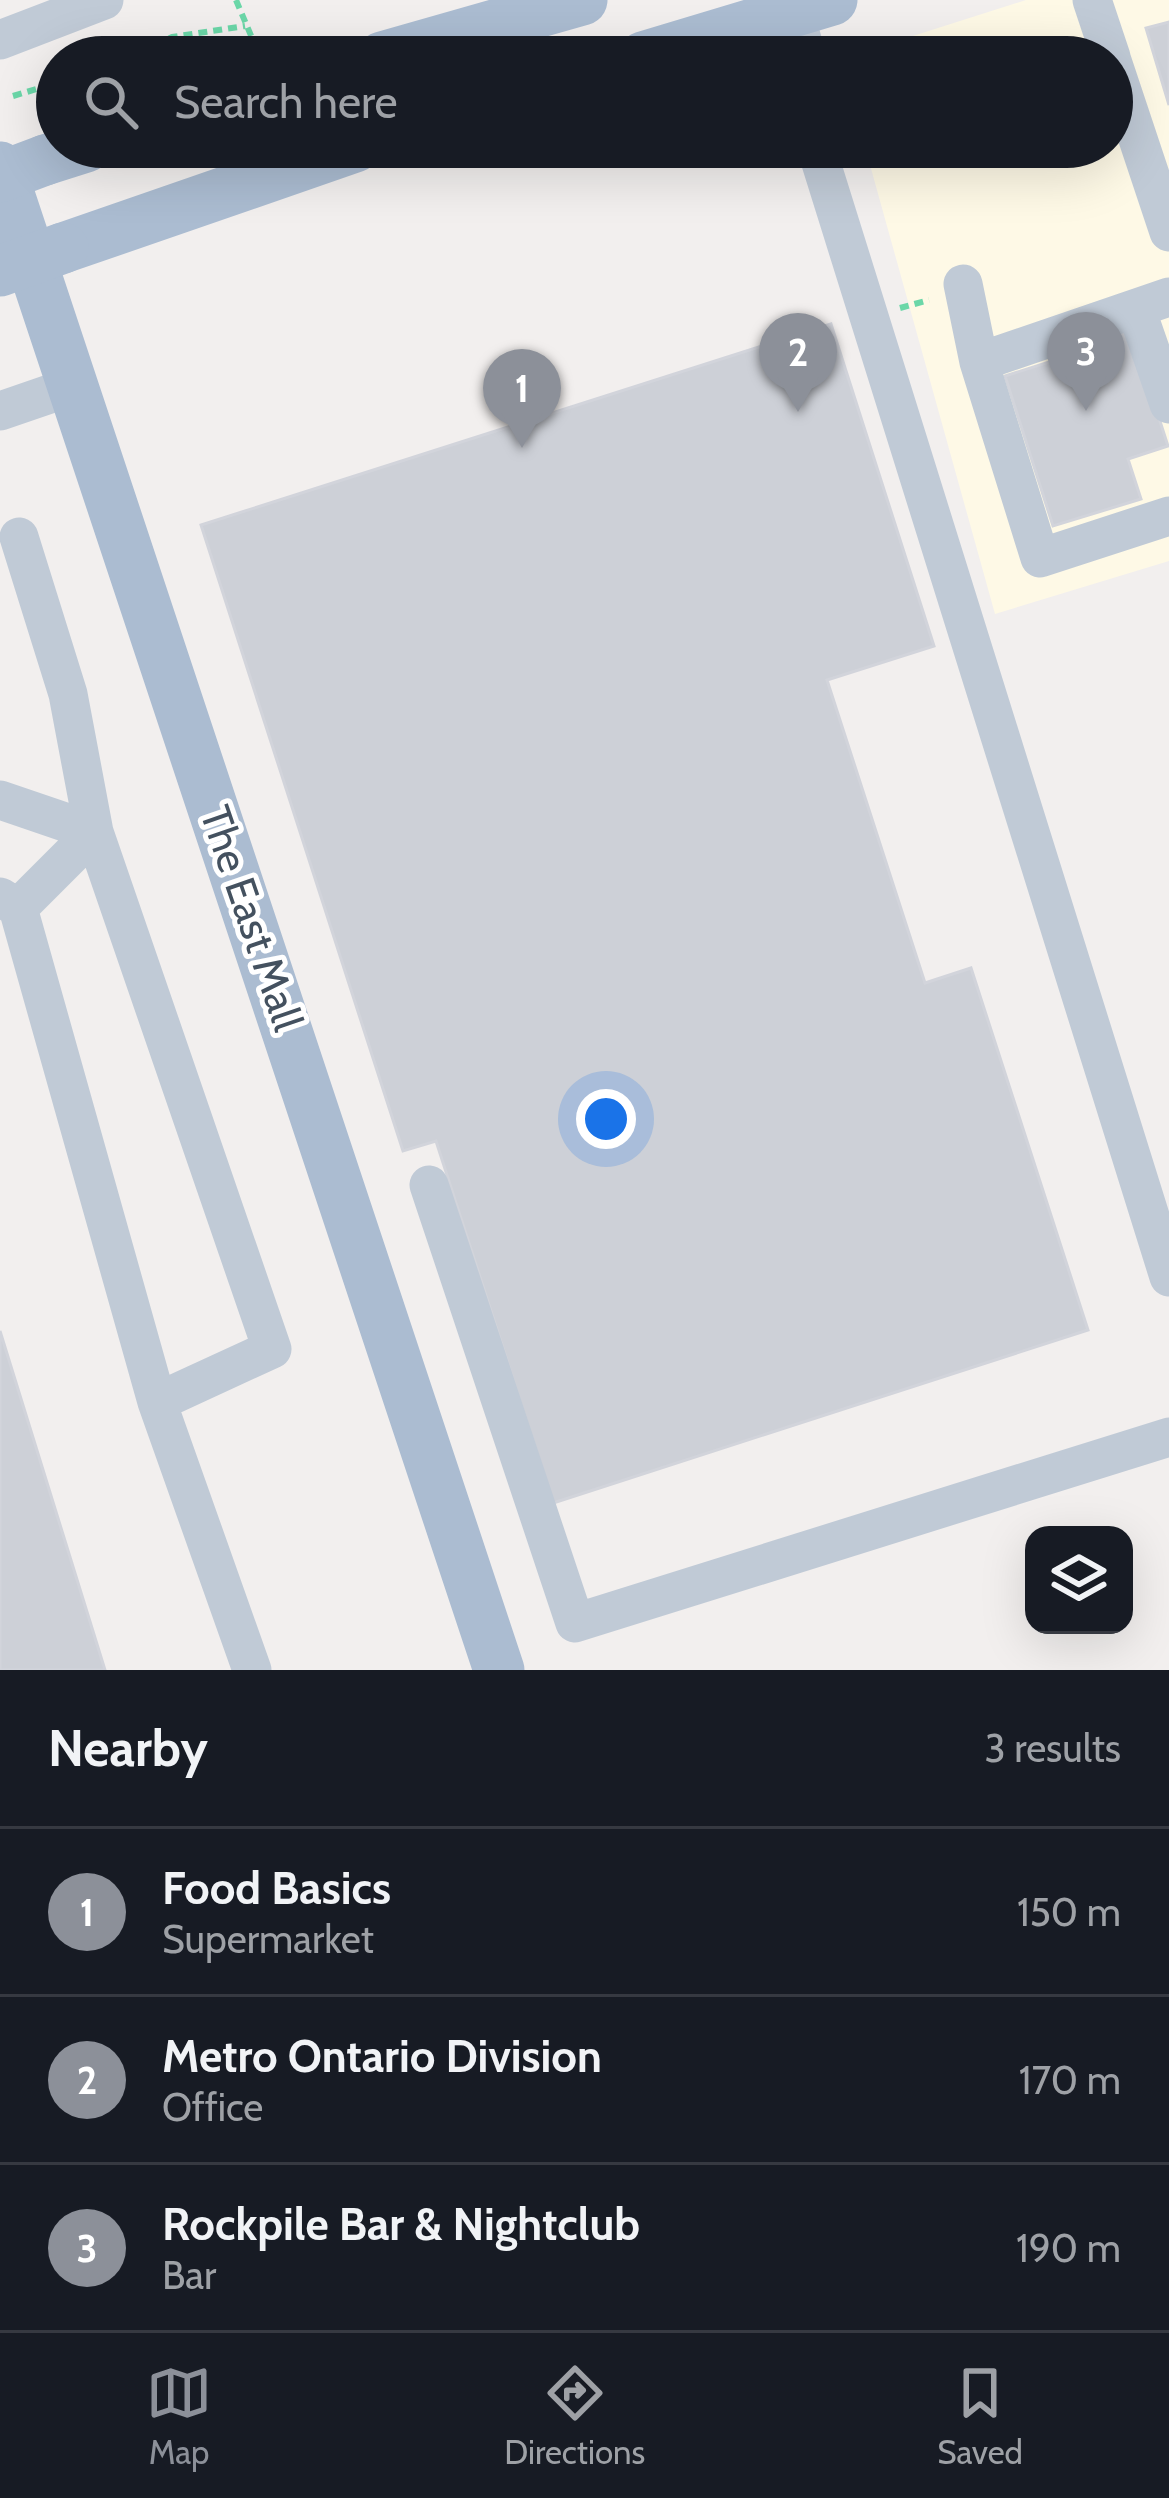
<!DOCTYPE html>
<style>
:root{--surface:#171b24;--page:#242831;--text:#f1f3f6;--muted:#9ea1a6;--line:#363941;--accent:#8c9099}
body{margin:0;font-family:Cabin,sans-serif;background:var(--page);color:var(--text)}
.controls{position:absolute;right:36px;bottom:36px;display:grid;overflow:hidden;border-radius:24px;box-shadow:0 12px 48px #0002}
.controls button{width:108px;height:108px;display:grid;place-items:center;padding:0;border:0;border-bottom:3px solid var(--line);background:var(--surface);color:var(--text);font:60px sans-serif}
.you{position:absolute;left:606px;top:1119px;width:42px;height:42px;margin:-30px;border:9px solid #fff;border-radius:50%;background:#1a73e8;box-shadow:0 0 0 18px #1a73e833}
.badge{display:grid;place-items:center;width:78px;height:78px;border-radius:50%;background:var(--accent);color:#fff;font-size:39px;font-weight:700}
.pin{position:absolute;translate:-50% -99px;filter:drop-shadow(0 3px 6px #0008)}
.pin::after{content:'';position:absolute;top:63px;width:42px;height:36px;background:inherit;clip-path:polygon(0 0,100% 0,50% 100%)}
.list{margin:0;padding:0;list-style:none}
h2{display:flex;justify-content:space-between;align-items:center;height:156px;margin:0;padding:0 48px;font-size:51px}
h2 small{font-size:39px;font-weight:400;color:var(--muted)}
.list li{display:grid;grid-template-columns:78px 1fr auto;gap:36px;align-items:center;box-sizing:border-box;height:168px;padding:0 48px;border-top:3px solid var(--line)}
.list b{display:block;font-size:45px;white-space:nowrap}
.list p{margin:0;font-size:39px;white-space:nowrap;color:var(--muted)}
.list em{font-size:39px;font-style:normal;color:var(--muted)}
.icon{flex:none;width:66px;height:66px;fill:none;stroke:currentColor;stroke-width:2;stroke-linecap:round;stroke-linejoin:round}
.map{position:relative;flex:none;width:1169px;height:1670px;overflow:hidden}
.search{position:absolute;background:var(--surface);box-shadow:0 12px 48px #0002;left:36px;right:36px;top:36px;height:132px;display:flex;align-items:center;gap:30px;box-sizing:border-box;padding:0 42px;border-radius:66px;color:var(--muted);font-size:45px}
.sheet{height:660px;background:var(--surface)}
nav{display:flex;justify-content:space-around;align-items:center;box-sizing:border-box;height:168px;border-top:3px solid var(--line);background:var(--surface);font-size:33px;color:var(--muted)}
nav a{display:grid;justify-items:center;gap:6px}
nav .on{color:var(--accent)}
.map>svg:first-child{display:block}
.commercial{fill:#fef9e6}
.building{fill:#cdd0d7;stroke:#d2d4db;stroke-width:3}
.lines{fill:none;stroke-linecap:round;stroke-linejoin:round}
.path{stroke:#6bd7a8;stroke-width:6;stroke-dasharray:9 6;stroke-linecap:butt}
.minor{stroke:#c0cad6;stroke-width:39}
.major{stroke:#abbcd1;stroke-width:51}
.major-bridge{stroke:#abbcd1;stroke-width:51}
.labels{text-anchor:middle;stroke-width:10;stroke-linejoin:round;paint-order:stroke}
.street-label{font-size:42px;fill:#44515f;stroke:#fff}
</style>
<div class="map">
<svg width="1169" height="1670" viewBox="0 0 1169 1670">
<rect width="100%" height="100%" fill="#f2efee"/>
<!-- commercial -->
<path class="commercial" d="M1026 0H1169V561L995 614 865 147H1112V57H847Z"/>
<!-- building -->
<path class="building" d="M1169 22V105L1146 28Z
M831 324 934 646 827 680 925 983 971 968 1088 1330 553 1503 436 1141 403 1151 201 525Z
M1130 328 1168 446 1128 459 1141 499 1053 526 1005 376 1087 350 1084 342Z
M0 1331 105 1670H0Z"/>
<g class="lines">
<!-- path -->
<path class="path" d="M236 0 260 57
M128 57 172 37 245 26
M13 96 57 83
M900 308 929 300"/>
<!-- minor -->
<path class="minor" d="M1092 0 1111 57
M794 12 807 57
M761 21 772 57
M0 40 104 0
M1112 61 1169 232
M816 147 1169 1277
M963 284 979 362 1040 558 1169 516
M1136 309 1169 404
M979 362 1169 297
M0 411 73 386
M0 800 94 832 68 694 19 537
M0 897 18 908 94 832 272 1349 157 1402
M18 908 157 1402 252 1670
M429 1185 575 1623 1169 1437"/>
<!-- major -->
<path class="major" d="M382 57 582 0
M643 57 832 0
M45 160 86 147
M0 167 499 1670
M63 248 355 147"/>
<!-- major-bridge -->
<path class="major-bridge" d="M0 177 45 160
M0 271 63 248"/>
</g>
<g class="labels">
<!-- street labels -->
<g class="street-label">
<text transform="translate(252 918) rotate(71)" y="15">The East Mall</text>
</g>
</g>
</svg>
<div class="controls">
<button><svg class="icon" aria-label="layers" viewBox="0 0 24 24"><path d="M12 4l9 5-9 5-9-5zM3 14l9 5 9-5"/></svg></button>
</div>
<div class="you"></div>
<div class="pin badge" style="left:522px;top:448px">1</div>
<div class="pin badge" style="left:798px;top:412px">2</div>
<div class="pin badge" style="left:1086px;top:411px">3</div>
<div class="search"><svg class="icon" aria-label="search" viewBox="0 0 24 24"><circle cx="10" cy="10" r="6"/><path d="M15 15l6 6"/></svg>Search here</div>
</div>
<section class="sheet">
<h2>Nearby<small>3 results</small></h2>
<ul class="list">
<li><span class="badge">1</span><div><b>Food Basics</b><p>Supermarket</p></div><em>150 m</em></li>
<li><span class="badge">2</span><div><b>Metro Ontario Division</b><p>Office</p></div><em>170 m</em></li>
<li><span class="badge">3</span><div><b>Rockpile Bar &amp; Nightclub</b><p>Bar</p></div><em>190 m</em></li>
</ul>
</section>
<nav>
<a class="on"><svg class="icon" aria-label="map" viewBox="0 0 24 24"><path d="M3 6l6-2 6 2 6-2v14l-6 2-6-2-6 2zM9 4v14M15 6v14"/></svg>Map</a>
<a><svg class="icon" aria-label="directions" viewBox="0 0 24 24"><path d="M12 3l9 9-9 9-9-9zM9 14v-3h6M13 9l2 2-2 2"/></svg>Directions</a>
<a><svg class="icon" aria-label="saved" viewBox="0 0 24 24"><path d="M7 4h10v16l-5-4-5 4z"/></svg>Saved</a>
</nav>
